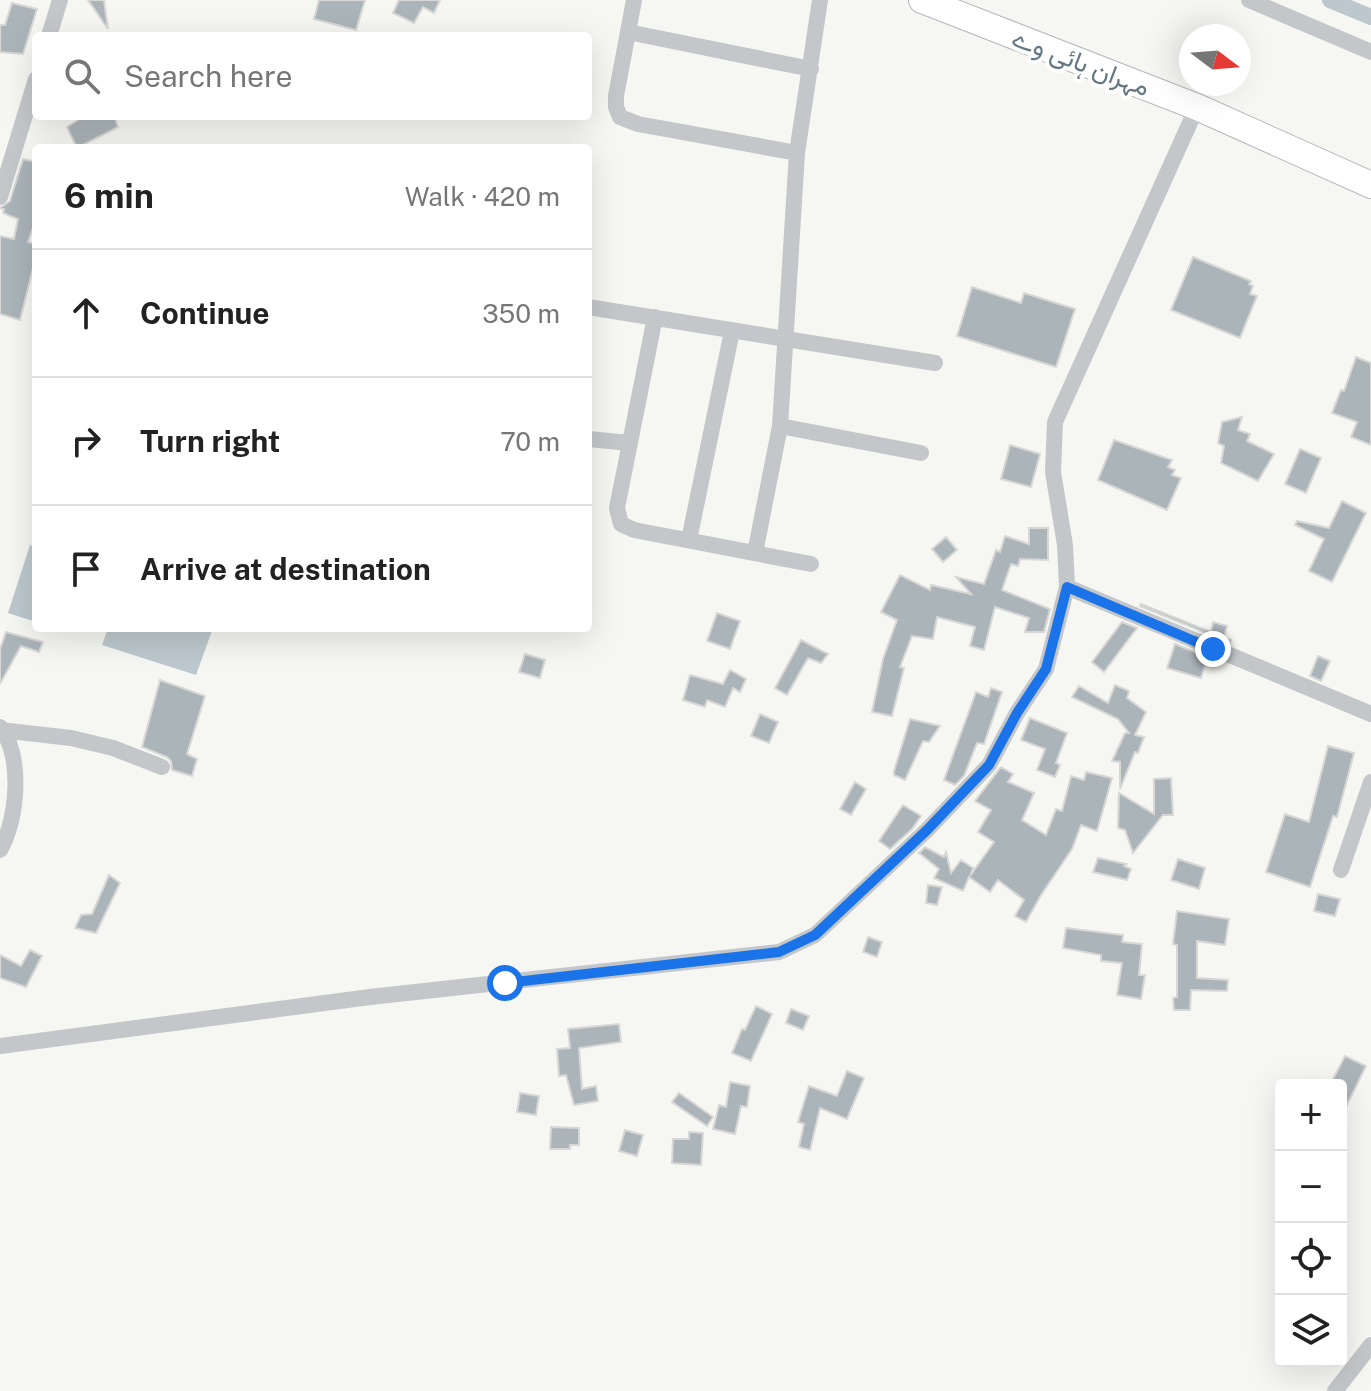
<!DOCTYPE html>
<meta charset="utf-8">
<style>
:root{--surface:#fff;--page:#f6f6f6;--text:#222;--muted:#767676;--line:#e0e0e0}
body{margin:0;font-family:"Public Sans",Vazirmatn,sans-serif;background:var(--page);color:var(--text)}
.controls{position:absolute;right:24px;bottom:24px;display:grid;overflow:hidden;border-radius:8px;box-shadow:0 8px 32px #0002}
.controls button{width:72px;height:72px;display:grid;place-items:center;padding:0;border:0;border-bottom:2px solid var(--line);background:var(--surface);color:var(--text);font:40px sans-serif}
.compass{position:absolute;left:1179px;top:24px;width:72px;height:72px;border-radius:50%;background:var(--surface);box-shadow:0 8px 32px #0002;rotate:106deg}
.stop{position:absolute;width:24px;height:24px;margin:-18px;border:6px solid #1a73e8;border-radius:50%;background:#fff}
.stop.end{background:#1a73e8;border-color:#fff;box-shadow:0 2px 8px #0008}
.list{margin:0;padding:0;list-style:none}
h2{display:flex;justify-content:space-between;align-items:center;height:104px;margin:0;padding:0 32px;font-size:34px}
h2 small{font-size:26px;font-weight:400;color:var(--muted)}
.list li{display:grid;grid-template-columns:52px 1fr auto;gap:24px;align-items:center;box-sizing:border-box;height:128px;padding:0 32px;border-top:2px solid var(--line)}
.list b{display:block;font-size:30px;white-space:nowrap}
.list em{font-size:26px;font-style:normal;color:var(--muted)}
.icon{flex:none;width:44px;height:44px;fill:none;stroke:currentColor;stroke-width:2;stroke-linecap:round;stroke-linejoin:round}
.map{position:relative;flex:none;width:1371px;height:1391px;overflow:hidden}
.search{position:absolute;background:var(--surface);box-shadow:0 8px 32px #0002;left:32px;top:32px;width:560px;height:88px;display:flex;align-items:center;gap:20px;box-sizing:border-box;padding:0 28px;border-radius:8px;color:var(--muted);font-size:30px}
.panel{position:absolute;background:var(--surface);box-shadow:0 8px 32px #0002;left:32px;top:144px;width:560px;height:488px;border-radius:8px}
.map>svg:first-child{display:block}
.water{fill:#bcc8cd}
.lines{fill:none;stroke-linecap:round;stroke-linejoin:round}
.canal{stroke:#bcc8cd;stroke-width:16}
.building{fill:#abb4b9;stroke:#d7d7d5;stroke-width:2}
.primary-casing{stroke:#b4b9bc;stroke-width:28}
.minor{stroke:#c3c7ca;stroke-width:16}
.primary{stroke:#fff;stroke-width:26}
.route{stroke:#1a73e8;stroke-width:10}
.labels{text-anchor:middle;stroke-width:8;stroke-linejoin:round;paint-order:stroke}
.street-label{font-size:26px;fill:#647784;stroke:#fff}
</style>
<div class="map">
<svg width="1371" height="1391" viewBox="0 0 1371 1391">
<rect width="100%" height="100%" fill="#f6f6f2"/>
<!-- water -->
<path class="water" d="M30 545 36 547V622L8 613Z
M108 628H213L196 675 102 645Z"/>
<g class="lines">
<!-- canal -->
<path class="canal" d="M1330 0 1371 17"/>
</g>
<!-- building -->
<path class="building" d="M88 0H104L108 29Z
M319 0H365L356 30 314 19Z
M399 0H440L434 13 423 7 414 23 393 13Z
M12 3 37 9 23 54 0 52V25H5Z
M84 116H114L118 127 77 148 67 127Z
M23 159 36 162V219L28 242 36 244V265L34 264 20 320 0 314V236L14 239 18 219 3 213 4 209 0 208 10 201Z
M1193 257 1251 281 1249 284 1253 286 1250 294 1257 296 1240 338 1171 310Z
M972 287 1021 303 1024 293 1075 309 1056 367 957 336Z
M1356 357 1371 363V445L1351 437 1357 422 1332 413 1341 390 1344 391Z
M1242 417 1238 430 1250 434 1247 441 1274 454 1258 481 1221 463 1224 446 1218 443 1222 422Z
M1114 440 1172 460 1168 467 1175 470 1172 475 1181 478 1167 510 1098 480Z
M1010 445 1040 454 1031 487 1001 479Z
M1300 449 1321 458 1306 493 1285 484Z
M1342 501 1366 513 1332 582 1309 571 1324 539 1295 525 1297 521 1329 528Z
M1029 528H1048V560L1020 559 1018 566 1011 564 1002 590 1050 609 1044 632H1025L1029 618 995 607 984 650 970 646 975 627 937 617 933 639 912 636 900 667 904 668 892 716 872 712 883 659 897 620 881 612 900 575 930 590 931 585 971 594 956 577 984 584 996 550 1000 552 1005 536 1029 544Z
M946 537 957 550 943 562 932 549Z
M1141 604 1211 632 1213 622 1227 626 1224 638 1231 640 1230 643 1140 606Z
M717 613 740 621 730 649 707 641Z
M1122 622 1137 628 1104 672 1092 662Z
M6 632 43 642 39 652 21 646 0 684V649Z
M801 640 828 654 821 663 808 658 787 695 775 688Z
M1175 644 1207 657 1201 678 1167 668Z
M525 654 545 660 540 678 519 672Z
M1318 656 1330 661 1321 681 1310 676Z
M730 670 746 679 740 692 733 688 725 707 707 700 705 707 683 700 690 675 723 684Z
M160 680 205 696 187 754 197 759 192 776 172 770 171 761 167 757 142 747Z
M1115 685 1129 691 1127 698 1146 712 1135 735 1144 737 1138 753 1135 752 1120 789V762L1112 761 1125 733H1129L1118 719 1072 697 1079 686 1108 703Z
M991 688 1002 692 984 744 977 743 964 776 955 785 944 780 976 692 988 697Z
M760 714 778 722 769 743 751 736Z
M1030 718 1067 733 1056 763 1060 765 1055 777 1037 770 1045 749 1021 740Z
M910 719 940 726 929 742 923 741 905 780 894 775V771Z
M1328 746 1354 753 1337 817 1333 816 1310 887 1266 872 1285 814 1309 822Z
M1001 767 1013 774 1008 782 1034 793 1022 820 1046 835 1056 809 1062 811 1071 776 1084 780 1086 772 1112 778 1097 831 1081 825 1072 849 1041 895 1026 922 1015 916 1024 900 998 880 990 892 969 877 963 891 934 878 939 869 919 853 925 847 944 857 946 852 951 873 961 860 973 868 970 876 994 842 978 832 991 810 975 801Z
M1171 778 1173 815H1163L1133 853 1125 830 1118 828 1119 793 1154 814V779Z
M855 782 866 789 851 815 840 809Z
M903 805 921 816 912 829 890 849 879 841Z
M1098 858 1126 864 1124 866 1131 869 1127 880 1093 872Z
M1178 859 1205 868 1199 889 1171 880Z
M109 875 120 883 96 933 75 928 81 915 92 914Z
M928 885 942 887 937 905 926 903Z
M1318 894 1340 899 1335 916 1314 911Z
M1177 911 1229 919 1225 945 1197 941V978L1228 980 1227 991 1191 990 1190 1010H1174L1173 998 1177 997V945L1173 944Z
M1066 928 1123 935 1122 942 1142 944 1139 975H1145L1141 999 1117 995 1122 963 1101 961V955L1063 948Z
M868 937 882 942 877 957 863 952Z
M30 950 42 956 26 987 0 978V955L21 966Z
M756 1006 772 1014 751 1061 732 1053 742 1029 745 1030Z
M791 1009 809 1016 803 1030 786 1023Z
M619 1024 621 1042 579 1048 582 1089 596 1086 598 1101 574 1105 566 1075 559 1076 557 1049 570 1048 568 1029Z
M1345 1056 1366 1066 1341 1117V1085H1330Z
M847 1071 864 1078 847 1119 820 1108 810 1150 799 1147 804 1124 798 1122 809 1086 837 1096Z
M730 1082 750 1086 747 1107 741 1106 735 1134 713 1129 719 1105 726 1107Z
M520 1093 539 1096 536 1115 517 1112Z
M679 1093 713 1117 707 1126 672 1102Z
M551 1127 579 1128V1145H570V1149H550Z
M625 1130 643 1135 637 1156 619 1151Z
M689 1132 703 1133 701 1165 672 1163 673 1139H689Z"/>
<g class="lines">
<!-- primary casing -->
<g class="primary-casing">
<path id="primary" d="M922 0 1197 107 1371 185"/>
</g>
<!-- minor -->
<path class="minor" d="M634 0 616 96V107L620 117 638 124 797 153
M1249 0 1371 52
M628 32 811 69
M49 36 60 0
M0 197 36 79
M588 307 935 363
M655 317 617 508 621 524 634 530 811 564
M780 426 921 453
M588 439 630 443
M689 540 732 331
M755 553 780 426 797 153 820 0
M1067 587 1371 714
M0 727C23 756 18 819 0 850
M0 730 71 738 113 748 162 767
M1341 870 1371 782
M0 1046 370 997 779 952 815 935 927 830 989 765 1017 713 1046 669 1067 587 1065 545 1053 472 1055 422 1197 107
M1335 1391 1371 1345"/>
<!-- primary -->
<use href="#primary" class="primary"/>
</g>
<g class="lines">
<!-- route -->
<path class="route" d="M505 983 779 952 815 935 927 830 989 765 1017 713 1046 669 1067 587 1213 649"/>
</g>
<g class="labels">
<!-- street labels -->
<g class="street-label">
<text transform="translate(1081 62) rotate(21)" y="9">مہران ہائی وے</text>
</g>
</g>
</svg>
<div class="controls">
<button>+</button>
<button>−</button>
<button><svg class="icon" aria-label="locate" viewBox="0 0 24 24"><circle cx="12" cy="12" r="6"/><path d="M12 2v4M12 18v4M2 12h4M18 12h4"/></svg></button>
<button><svg class="icon" aria-label="layers" viewBox="0 0 24 24"><path d="M12 4l9 5-9 5-9-5zM3 14l9 5 9-5"/></svg></button>
</div>
<svg class="compass" viewBox="-18 -18 36 36"><path d="M0-13l5 13h-10z" fill="#e53935"/><path d="M0 13l5-13h-10z" fill="#767676"/></svg>
<div class="stop" style="left:505px;top:983px"></div>
<div class="stop end" style="left:1213px;top:649px"></div>
<div class="search"><svg class="icon" aria-label="search" viewBox="0 0 24 24"><circle cx="10" cy="10" r="6"/><path d="M15 15l6 6"/></svg>Search here</div>
<section class="panel">
<h2>6 min<small>Walk · 420 m</small></h2>
<ul class="list">
<li><svg class="icon" aria-label="ahead" viewBox="0 0 24 24"><path d="M12 20V5M6 11l6-6 6 6"/></svg><div><b>Continue</b></div><em>350 m</em></li>
<li><svg class="icon" aria-label="right" viewBox="0 0 24 24"><path d="M7 20v-9h11M14 6l5 5-5 5"/></svg><div><b>Turn right</b></div><em>70 m</em></li>
<li><svg class="icon" aria-label="arrive" viewBox="0 0 24 24"><path d="M6 21V4h12l-3 4 3 4H6"/></svg><div><b>Arrive at destination</b></div></li>
</ul>
</section>
</div>
